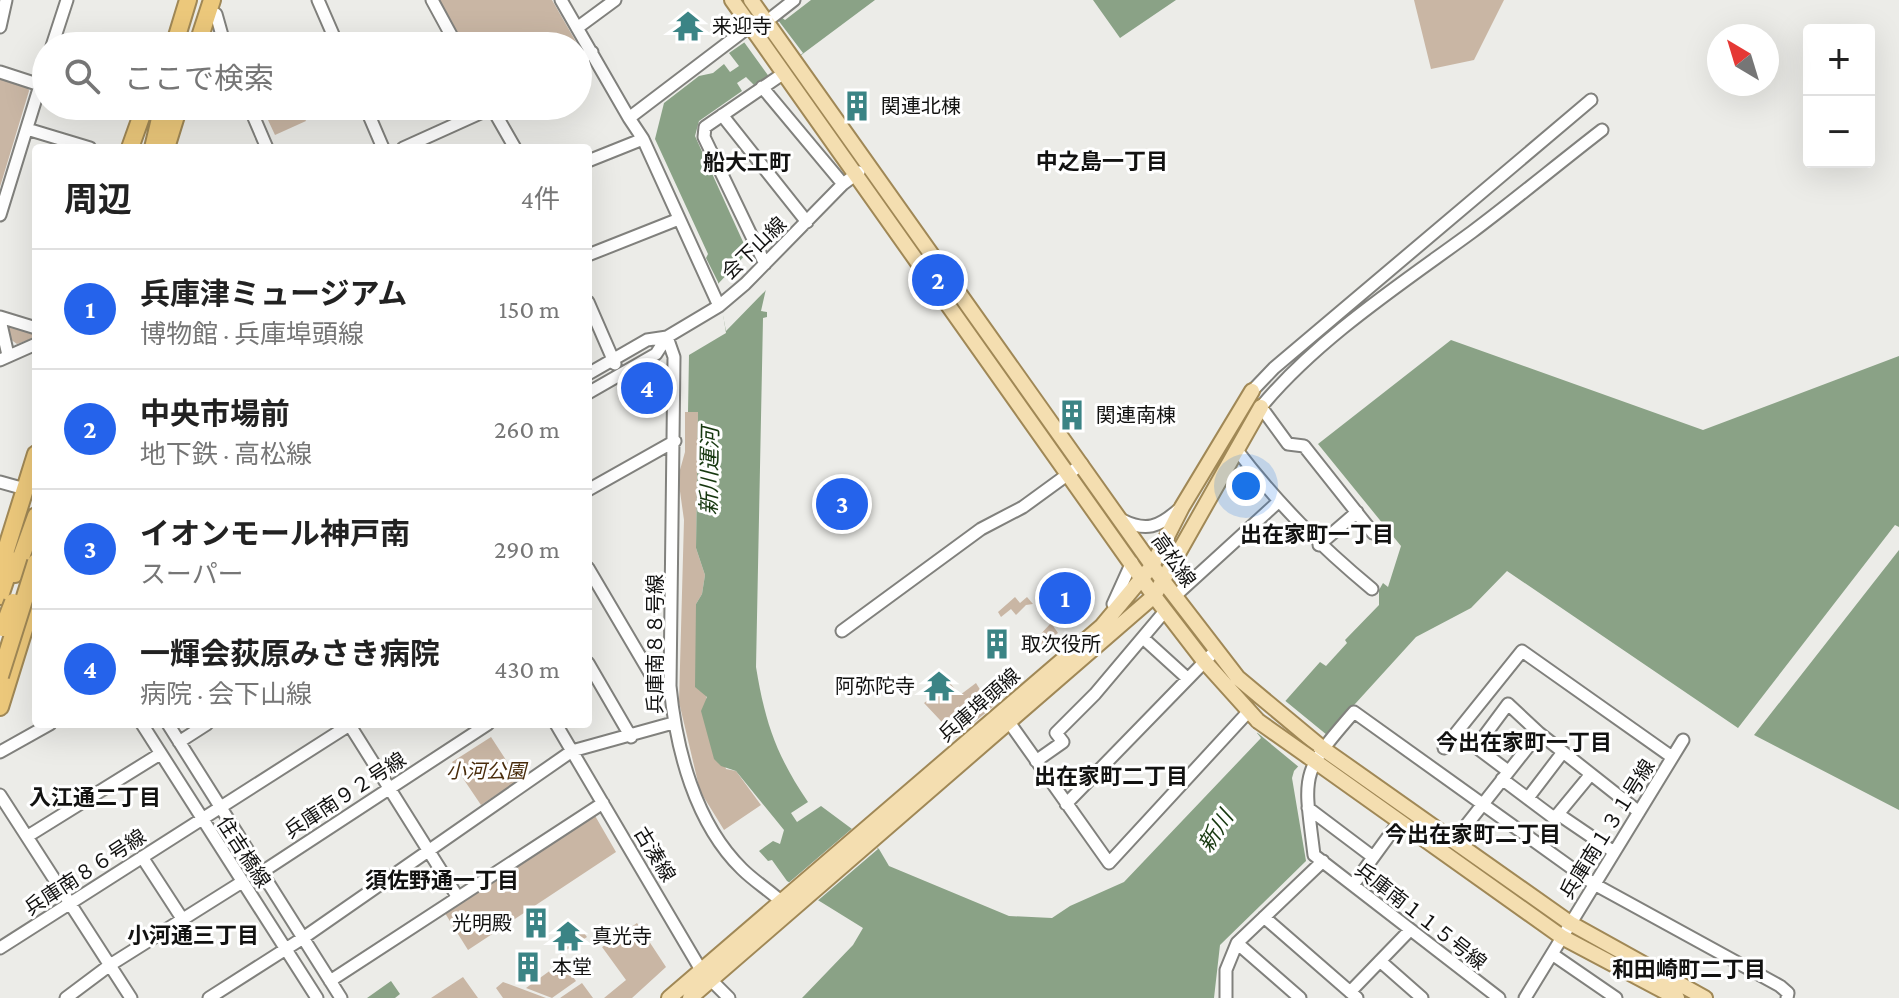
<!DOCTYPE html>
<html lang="ja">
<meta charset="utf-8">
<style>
:root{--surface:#fff;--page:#f6f6f6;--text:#222;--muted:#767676;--line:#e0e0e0;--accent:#2563eb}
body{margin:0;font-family:"Crimson Pro","Noto Sans JP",serif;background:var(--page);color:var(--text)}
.controls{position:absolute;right:24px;top:24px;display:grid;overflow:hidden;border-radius:8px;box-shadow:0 8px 32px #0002}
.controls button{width:72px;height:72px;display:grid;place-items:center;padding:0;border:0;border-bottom:2px solid var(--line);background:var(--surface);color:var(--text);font:40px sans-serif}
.compass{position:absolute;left:1707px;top:24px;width:72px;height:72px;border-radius:50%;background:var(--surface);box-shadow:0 8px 32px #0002;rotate:322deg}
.you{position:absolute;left:1246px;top:486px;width:28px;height:28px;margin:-20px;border:6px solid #fff;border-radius:50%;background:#1a73e8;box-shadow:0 0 0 12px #1a73e833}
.badge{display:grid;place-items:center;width:52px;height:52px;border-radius:50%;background:var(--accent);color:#fff;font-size:26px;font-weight:700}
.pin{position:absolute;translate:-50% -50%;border:4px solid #fff;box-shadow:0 2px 8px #0006}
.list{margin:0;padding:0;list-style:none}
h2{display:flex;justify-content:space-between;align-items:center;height:104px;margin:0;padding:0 32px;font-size:34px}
h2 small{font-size:26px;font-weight:400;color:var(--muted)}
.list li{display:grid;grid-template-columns:52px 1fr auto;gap:24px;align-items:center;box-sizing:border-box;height:120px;padding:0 32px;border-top:2px solid var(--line)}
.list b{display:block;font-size:30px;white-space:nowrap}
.list p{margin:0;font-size:26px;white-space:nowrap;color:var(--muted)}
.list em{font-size:26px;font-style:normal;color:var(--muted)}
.icon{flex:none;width:44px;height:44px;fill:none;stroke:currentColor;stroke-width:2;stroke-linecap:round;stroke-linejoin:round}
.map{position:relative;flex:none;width:1899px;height:998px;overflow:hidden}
.search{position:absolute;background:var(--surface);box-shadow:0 8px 32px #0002;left:32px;top:32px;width:560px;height:88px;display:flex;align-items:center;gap:20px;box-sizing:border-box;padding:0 28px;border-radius:44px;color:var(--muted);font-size:30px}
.panel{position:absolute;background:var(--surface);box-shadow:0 8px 32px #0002;left:32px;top:144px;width:560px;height:584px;border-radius:8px}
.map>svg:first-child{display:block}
.green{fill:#c9b6a4}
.water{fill:#8aa286}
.pier{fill:#ecece8}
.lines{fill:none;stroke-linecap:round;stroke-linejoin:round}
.minor-casing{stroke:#81817d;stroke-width:15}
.major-casing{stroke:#a08856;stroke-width:18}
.highway-casing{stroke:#a08856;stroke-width:20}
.minor{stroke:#fff;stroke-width:11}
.major{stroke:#f4deb0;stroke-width:14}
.highway{stroke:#ecc87b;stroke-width:16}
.major-bridge-casing{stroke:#a08856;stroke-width:18;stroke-linecap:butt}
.highway-bridge-casing{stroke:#a08856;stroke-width:20;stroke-linecap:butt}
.major-bridge{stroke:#f4deb0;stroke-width:14}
.highway-bridge{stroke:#ecc87b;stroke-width:16}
.labels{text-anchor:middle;stroke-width:6;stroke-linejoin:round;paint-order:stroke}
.poi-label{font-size:20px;fill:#121211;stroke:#fff;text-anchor:start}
.street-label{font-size:20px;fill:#121211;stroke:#fff}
.park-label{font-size:20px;font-style:italic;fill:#4a2d0c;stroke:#fff}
.neighbourhood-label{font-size:22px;font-weight:bold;fill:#121211;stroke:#fff}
.water-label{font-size:22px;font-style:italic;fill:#16380f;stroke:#fff}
</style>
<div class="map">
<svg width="1899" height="998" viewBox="0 0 1899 998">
<rect width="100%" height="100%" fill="#ecece8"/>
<!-- green -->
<path class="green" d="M438 0H552L579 47 578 52V46H465Z
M1414 0H1504L1474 60 1431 69Z
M0 78 28 86 29 91 0 187Z
M299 106 306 121 275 135 268 120Z
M11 324 34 332V338L17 344 10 339 7 327Z
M685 412H698L696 548 705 575 702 594 696 604 707 702 726 769 736 771 761 805 724 830 700 791 679 702 684 520 678 477 685 452Z
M1015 597 1020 603 1027 597 1033 604 1026 605 1016 615 1011 609 1001 617 998 612Z
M1051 623 1058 633 1040 647 1038 644 1031 648 1021 636 1026 632 1030 638 1035 634 1038 637Z
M950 683 960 695 976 683 987 701 994 706 956 737 924 703Z
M491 737 519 780 481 805 452 762Z
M594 814 616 852 468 950 443 910Z
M637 923 666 967 632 998H604L626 980 602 947Z
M581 929 587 937 560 954 558 947Z
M562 962 576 981 552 998 526 988Z
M463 977 478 998H431Z
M503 982 546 998H503L496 988Z
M582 983 593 998H560Z"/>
<!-- water -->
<path class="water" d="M811 0H875L757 88 746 77 737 83 742 91 699 121 695 136 744 244 750 242 766 289 761 311 767 312V317L763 318 756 667C765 722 776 755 808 802L791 813 797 822 821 806 879 849 889 866 1009 916 1052 918 1070 906 1124 882 1261 738 1257 733 1320 662 1326 666 1347 643 1345 640 1379 605V590L1383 583 1388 587 1401 546 1318 444 1451 340 1703 430 1899 356V527L1895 525 1738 728 1507 571 1471 608 1416 637 1294 771 1292 778 1306 861 1220 945 1214 998H802L853 945 863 928 787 881 772 860 768 861 759 851 773 841 780 844 784 830 736 771 721 766 714 759 701 711 707 697 695 687 696 604 702 594 705 575 696 548 698 412H688L689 355 726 333 718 282 706 258 708 254 655 139 664 103 699 76 713 73 724 64 730 72 739 66 729 53 781 17 785 20Z
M1093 0H1176L1120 38Z
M1899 550V810L1754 735Z
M391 981 400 994 395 998H367Z"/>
<!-- pier -->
<path class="pier" d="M778 20 803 53 770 78 744 42Z
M751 249 768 288 726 331 717 285Z
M1283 699 1327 735 1300 768 1254 730Z
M855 826 878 849 815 903 786 885Z"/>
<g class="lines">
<!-- minor casing -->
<g class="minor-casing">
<path id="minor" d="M318 0 338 46
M432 0 457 46
M561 0 629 118
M216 14 225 46
M766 22 794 0
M0 27 6 0
M577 28 615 0
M52 46 67 0
M578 60 592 52
M0 72 40 85
M762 87 843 184
M249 106 267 148
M365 106 383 148
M491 106 515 148
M722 115 807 222
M27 129 90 148
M643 139 629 118 750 26
M403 148 496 106
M588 161 643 139 719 306
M0 215 46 66
M588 255 679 219
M765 264 704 137 705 127 784 73
M588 302 615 364
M0 317 36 328
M0 320 8 355
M667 337 674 357 670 686C676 749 695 823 742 869 755 882 772 892 785 905
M0 360 36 344
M588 374 647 340 667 337 719 306 745 284 843 184 859 172
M1252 391 1274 368 1591 100
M588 393 656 354 667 337
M1236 449C1278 504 1319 545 1372 589
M0 482 25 489
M588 490 675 441
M1122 520C1146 532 1159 527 1178 510
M1373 533 1304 446 1288 444 1261 407C1317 339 1401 284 1472 232 1516 199 1558 164 1602 130
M1319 545 1357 512
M588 568 654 680 670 686
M1175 596 1277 503
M1113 604 1132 562
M842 631 981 529 1023 507 1082 464
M1143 638 1187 678
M588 663 631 737
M1004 715 1109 863 1249 711
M142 724 317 998
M168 724 341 998
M349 724 457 896
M556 724 701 970 729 998
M179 742 207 724
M1444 748 1522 651 1672 757
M0 752 50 724
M1036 761 1063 742 1056 733 1095 694 1165 611
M1508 771 1476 747 1508 704 1539 733
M1502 779 1554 818 1558 814 1614 852
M0 795 131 998
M1528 798 1563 752
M1066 804 1215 651
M1308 808 1373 857
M1558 814 1591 774
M28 836 160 754
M1453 842 1539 733 1639 812
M142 857 183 920
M262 872 488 724
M1353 885 1399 822
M1264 917 1357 998
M1237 943 1300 998
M0 948 351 724
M1552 954 1616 998
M1380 961 1422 998
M330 981 603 803
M1350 992 1410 930
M66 998 110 965 242 882
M209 998 303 938 572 751 673 723
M1226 998V970L1237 943 1323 861
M1499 998 1314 855C1304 773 1299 775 1354 712L1594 884 1780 986 1788 993 1787 998
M1525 998 1683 740"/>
</g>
<!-- major casing -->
<g class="major-casing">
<path id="major" d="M732 0 1154 596 1204 661 1258 721
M751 0 1164 582 1238 678 1322 748 1570 923 1705 998
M1309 757 1562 937 1677 998
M669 998 1102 626 1152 566 1182 507 1252 391
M690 998 1154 596 1261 407"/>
</g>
<!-- highway casing -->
<g class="highway-casing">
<path id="highway" d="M174 46 188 0
M197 46 212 0
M130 148 145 106
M153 148 163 106
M166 148 179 106
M0 569 36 454
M15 574 36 516
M0 596 12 560
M0 707 36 591"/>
</g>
<!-- minor -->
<use href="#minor" class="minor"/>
<!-- major -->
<use href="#major" class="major"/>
<!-- highway -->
<use href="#highway" class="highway"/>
<!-- major-bridge casing -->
<g class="major-bridge-casing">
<path id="major-bridge" d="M1258 721 1309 757"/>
</g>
<!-- highway-bridge casing -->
<g class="highway-bridge-casing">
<path id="highway-bridge" d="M3 628 13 602
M0 676 36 562"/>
</g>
<!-- major-bridge -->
<use href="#major-bridge" class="major-bridge"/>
<!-- highway-bridge -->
<use href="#highway-bridge" class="highway-bridge"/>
</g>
<!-- icons -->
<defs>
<g id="temple-bare" transform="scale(2.4)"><path d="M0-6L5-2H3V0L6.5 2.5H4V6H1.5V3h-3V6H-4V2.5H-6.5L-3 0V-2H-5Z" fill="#3b8485" stroke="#fff" stroke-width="2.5" paint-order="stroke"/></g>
<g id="building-bare" transform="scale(2.4)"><path d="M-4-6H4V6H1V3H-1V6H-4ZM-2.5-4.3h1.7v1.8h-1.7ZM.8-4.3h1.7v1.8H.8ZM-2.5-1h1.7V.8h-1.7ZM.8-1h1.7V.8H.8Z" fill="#3b8485" stroke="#fff" stroke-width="2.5" paint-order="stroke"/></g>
</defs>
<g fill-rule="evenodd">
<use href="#temple-bare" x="688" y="26"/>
<use href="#building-bare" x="857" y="106"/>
<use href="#building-bare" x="1072" y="415"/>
<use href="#building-bare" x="997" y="644"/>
<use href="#temple-bare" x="939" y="686"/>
<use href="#building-bare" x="536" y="923"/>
<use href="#temple-bare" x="568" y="936"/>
<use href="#building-bare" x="528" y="967"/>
</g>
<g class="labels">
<!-- poi labels -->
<g class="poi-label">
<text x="712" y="33">来迎寺</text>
<text x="881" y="113">関連北棟</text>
<text x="1096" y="422">関連南棟</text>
<text x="1021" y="651">取次役所</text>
<text x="915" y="693" text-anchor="end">阿弥陀寺</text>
<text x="512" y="930" text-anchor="end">光明殿</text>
<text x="592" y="943">真光寺</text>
<text x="552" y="974">本堂</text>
</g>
<!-- street labels -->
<g class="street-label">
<text transform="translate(754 248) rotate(-44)" y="7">会下山線</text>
<text transform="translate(1174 560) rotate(55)" y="7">高松線</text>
<text transform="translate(655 644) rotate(-90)" y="7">兵庫南８８号線</text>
<text transform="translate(979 705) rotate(-41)" y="7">兵庫埠頭線</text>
<text transform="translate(345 795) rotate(-33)" y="7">兵庫南９２号線</text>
<text transform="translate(1607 829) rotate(-58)" y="7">兵庫南１３１号線</text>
<text transform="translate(244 852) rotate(57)" y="7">住吉橋線</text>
<text transform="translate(655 854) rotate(59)" y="7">古湊線</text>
<text transform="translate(85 872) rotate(-33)" y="7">兵庫南８６号線</text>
<text transform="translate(1421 916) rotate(38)" y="7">兵庫南１１５号線</text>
</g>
<!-- park labels -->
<g class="park-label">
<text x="486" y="778">小河公園</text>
</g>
<!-- neighbourhood labels -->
<g class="neighbourhood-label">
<text x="1102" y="169">中之島一丁目</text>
<text x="747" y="170">船大工町</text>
<text x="1317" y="542">出在家町一丁目</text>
<text x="1524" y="750">今出在家町一丁目</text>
<text x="1111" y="784">出在家町二丁目</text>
<text x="95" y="805">入江通二丁目</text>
<text x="1473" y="842">今出在家町二丁目</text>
<text x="442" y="888">須佐野通一丁目</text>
<text x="193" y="943">小河通三丁目</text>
<text x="1689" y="977">和田崎町二丁目</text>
</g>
<!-- water labels -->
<g class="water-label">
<text transform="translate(709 471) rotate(-89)" y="8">新川運河</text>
<text transform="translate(1215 831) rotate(-57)" y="8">新川</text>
</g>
</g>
</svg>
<div class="controls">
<button>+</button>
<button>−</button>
</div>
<svg class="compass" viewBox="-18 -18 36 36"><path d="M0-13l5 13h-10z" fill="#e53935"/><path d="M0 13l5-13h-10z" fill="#767676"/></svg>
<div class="you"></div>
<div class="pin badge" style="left:1065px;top:598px">1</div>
<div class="pin badge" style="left:938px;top:280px">2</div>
<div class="pin badge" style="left:842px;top:504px">3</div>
<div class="pin badge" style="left:647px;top:388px">4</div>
<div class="search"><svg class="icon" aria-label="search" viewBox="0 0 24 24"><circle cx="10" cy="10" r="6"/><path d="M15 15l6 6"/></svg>ここで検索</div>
<section class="panel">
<h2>周辺<small>4件</small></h2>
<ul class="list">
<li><span class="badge">1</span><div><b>兵庫津ミュージアム</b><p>博物館 · 兵庫埠頭線</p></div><em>150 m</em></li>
<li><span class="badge">2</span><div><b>中央市場前</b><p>地下鉄 · 高松線</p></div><em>260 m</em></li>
<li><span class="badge">3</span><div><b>イオンモール神戸南</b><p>スーパー</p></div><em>290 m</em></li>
<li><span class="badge">4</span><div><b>一輝会荻原みさき病院</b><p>病院 · 会下山線</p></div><em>430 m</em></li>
</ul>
</section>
</div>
